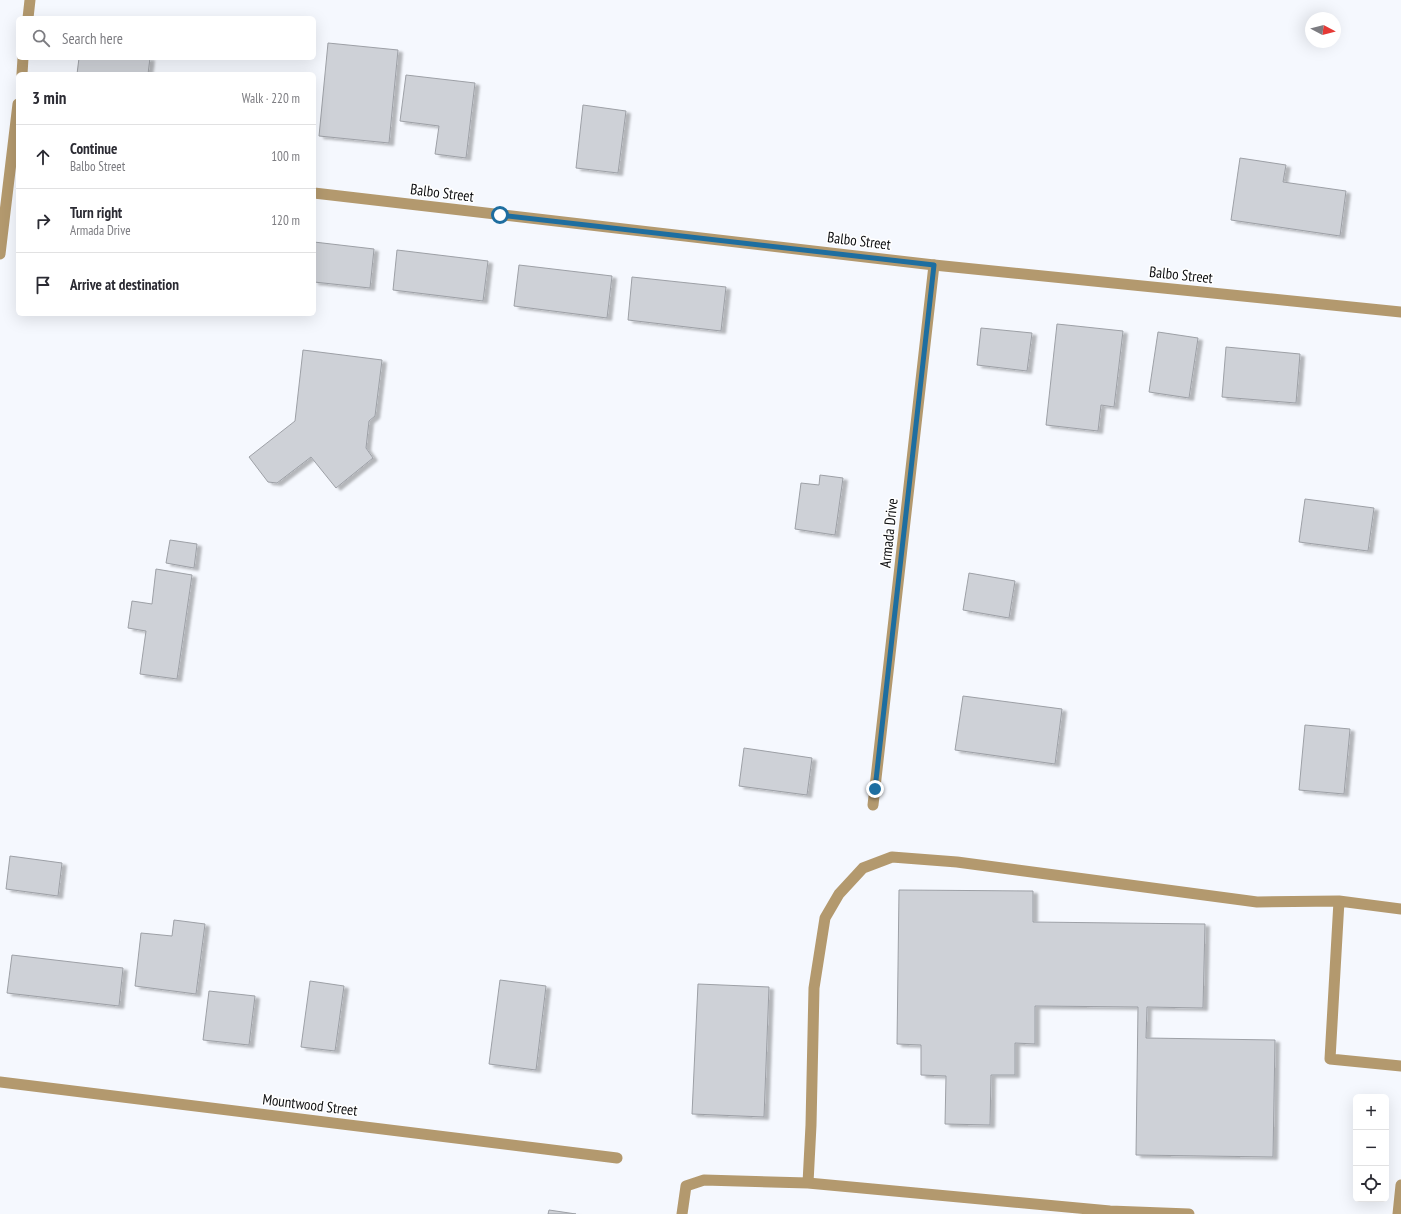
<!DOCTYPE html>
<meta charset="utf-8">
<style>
:root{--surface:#fff;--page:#f2f2f3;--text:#2b2b33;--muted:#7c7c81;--line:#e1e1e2}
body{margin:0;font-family:"PT Sans Narrow",sans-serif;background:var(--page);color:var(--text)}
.controls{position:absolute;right:12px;bottom:12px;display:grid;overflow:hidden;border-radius:6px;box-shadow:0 4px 16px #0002}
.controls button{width:36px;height:36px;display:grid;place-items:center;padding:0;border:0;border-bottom:1px solid var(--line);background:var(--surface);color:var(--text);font:20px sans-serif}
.compass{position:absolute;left:1305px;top:12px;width:36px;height:36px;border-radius:50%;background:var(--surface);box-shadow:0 4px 16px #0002;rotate:97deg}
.stop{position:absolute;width:12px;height:12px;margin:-9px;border:3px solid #1e6ea0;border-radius:50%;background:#fff}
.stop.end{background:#1e6ea0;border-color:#fff;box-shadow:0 1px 4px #0008}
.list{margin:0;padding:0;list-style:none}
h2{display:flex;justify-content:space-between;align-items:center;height:52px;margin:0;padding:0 16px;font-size:17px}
h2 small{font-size:13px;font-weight:400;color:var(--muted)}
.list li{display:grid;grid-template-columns:26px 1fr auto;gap:12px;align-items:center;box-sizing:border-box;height:64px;padding:0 16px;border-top:1px solid var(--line)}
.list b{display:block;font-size:15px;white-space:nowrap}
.list p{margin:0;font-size:13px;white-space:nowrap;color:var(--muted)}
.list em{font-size:13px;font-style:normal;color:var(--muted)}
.icon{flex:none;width:22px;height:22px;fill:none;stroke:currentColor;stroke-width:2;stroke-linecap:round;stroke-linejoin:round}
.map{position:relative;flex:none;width:1401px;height:1214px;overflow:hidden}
.search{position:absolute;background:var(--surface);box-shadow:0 4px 16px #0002;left:16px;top:16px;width:300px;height:44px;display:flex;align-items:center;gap:10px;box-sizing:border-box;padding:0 14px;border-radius:6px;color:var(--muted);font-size:15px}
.panel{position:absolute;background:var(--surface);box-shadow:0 4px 16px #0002;left:16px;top:72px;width:300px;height:244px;border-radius:6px}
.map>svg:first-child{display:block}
.building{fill:#ced1d7;stroke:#9da0a6;filter:url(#shadow)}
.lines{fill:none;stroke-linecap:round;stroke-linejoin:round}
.service{stroke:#b3996e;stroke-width:11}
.minor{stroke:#b3996e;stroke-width:11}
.tertiary{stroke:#b3996e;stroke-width:11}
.route{stroke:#1e6ea0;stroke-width:5}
.labels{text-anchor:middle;stroke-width:3;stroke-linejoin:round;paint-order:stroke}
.street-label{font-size:15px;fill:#0e0f11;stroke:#fff}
</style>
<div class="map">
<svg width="1401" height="1214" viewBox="0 0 1401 1214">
<defs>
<filter id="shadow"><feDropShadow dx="4.5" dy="2.5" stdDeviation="1" flood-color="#0004"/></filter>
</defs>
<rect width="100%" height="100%" fill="#f5f8fe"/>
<!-- building -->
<path class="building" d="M328 43 398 50 389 143 319 136Z
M79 58H150L148 74H77Z
M406 75 475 83 466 158 435 154 439 126 400 121Z
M583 105 626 111 618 173 576 168Z
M1240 158 1286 165 1283 182 1346 191 1340 236 1231 220Z
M314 242 374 249 370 288 314 282Z
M397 250 488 261 483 301 393 290Z
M519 265 612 276 607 318 514 306Z
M632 277 726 287 721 331 628 320Z
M1057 324 1123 331 1114 407 1101 405 1098 431 1046 425Z
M981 328 1032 333 1027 371 977 365Z
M1158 332 1198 338 1189 398 1149 392Z
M1226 347 1300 354 1296 403 1222 397Z
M303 350 382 360 375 416 369 421 366 448 373 458 336 488 311 457 277 483 268 482 249 457 295 421Z
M820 475 843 478 835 535 795 529 801 483 819 485Z
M1305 499 1374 508 1368 551 1299 542Z
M170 540 197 544 194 568 166 563Z
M156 569 192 575 177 679 140 674 146 631 128 628 132 601 152 604Z
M969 573 1015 581 1009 618 963 610Z
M963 696 1062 709 1055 764 955 750Z
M1305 725 1350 729 1344 794 1299 790Z
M744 748 812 758 807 795 739 786Z
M10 856 62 863 58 896 6 889Z
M899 890 1033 891V922L1205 924 1203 1008 1147 1007 1146 1038 1275 1040 1273 1157 1136 1155 1138 1007 1035 1006V1044L1015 1043V1075H991L990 1125 945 1124 946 1076 921 1075V1045L897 1044Z
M174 920 205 924 196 994 135 986 141 933 172 936Z
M12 955 123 968 119 1006 7 993Z
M500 980 546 986 536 1070 489 1064Z
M310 981 344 986 335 1051 301 1047Z
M698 984 769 987 764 1117 692 1114Z
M209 991 255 996 249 1045 203 1040Z
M549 1210 576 1214H548Z"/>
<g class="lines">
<!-- service -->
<path class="service" d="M1401 909 1339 901 1330 1059 1401 1066
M808 1183 811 1125 814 988 825 918 839 894 863 868 892 857 957 862 1257 902 1339 901
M682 1214 686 1186 704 1180 808 1183 1110 1211 1189 1214"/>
<!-- minor -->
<path class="minor" d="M873 805 934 265
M0 1082 617 1158"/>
<!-- tertiary -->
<path class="tertiary" d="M28 18 30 0
M22 74 23 58
M314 193 934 265 1401 312
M0 254 18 104
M1398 1214 1401 1185"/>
</g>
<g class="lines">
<!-- route -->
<path class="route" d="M500 215 934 265 875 789"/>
</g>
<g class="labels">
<!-- street labels -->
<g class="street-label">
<text transform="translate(442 193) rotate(7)" y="5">Balbo Street</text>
<text transform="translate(859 241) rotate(7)" y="5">Balbo Street</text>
<text transform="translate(1181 275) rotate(6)" y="5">Balbo Street</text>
<text transform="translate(889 533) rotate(-84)" y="5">Armada Drive</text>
<text transform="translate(310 1105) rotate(7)" y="5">Mountwood Street</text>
</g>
</g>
</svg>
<div class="controls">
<button>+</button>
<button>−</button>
<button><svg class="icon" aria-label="locate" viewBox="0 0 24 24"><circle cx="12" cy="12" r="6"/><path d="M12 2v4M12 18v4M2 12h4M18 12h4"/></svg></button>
</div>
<svg class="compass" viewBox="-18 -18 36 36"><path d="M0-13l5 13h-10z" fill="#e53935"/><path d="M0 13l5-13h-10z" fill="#7c7c81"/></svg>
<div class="stop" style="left:500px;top:215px"></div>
<div class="stop end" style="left:875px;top:789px"></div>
<div class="search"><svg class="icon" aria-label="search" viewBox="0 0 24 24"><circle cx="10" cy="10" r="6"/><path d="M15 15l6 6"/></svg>Search here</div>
<section class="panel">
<h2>3 min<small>Walk · 220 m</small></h2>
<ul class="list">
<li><svg class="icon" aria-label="ahead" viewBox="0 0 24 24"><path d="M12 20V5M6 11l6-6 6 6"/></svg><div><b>Continue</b><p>Balbo Street</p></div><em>100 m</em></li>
<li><svg class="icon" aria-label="right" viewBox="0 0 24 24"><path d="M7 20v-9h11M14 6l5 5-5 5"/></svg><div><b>Turn right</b><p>Armada Drive</p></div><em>120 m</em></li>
<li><svg class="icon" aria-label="arrive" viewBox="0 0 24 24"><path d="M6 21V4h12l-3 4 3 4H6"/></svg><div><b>Arrive at destination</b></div></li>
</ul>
</section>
</div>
